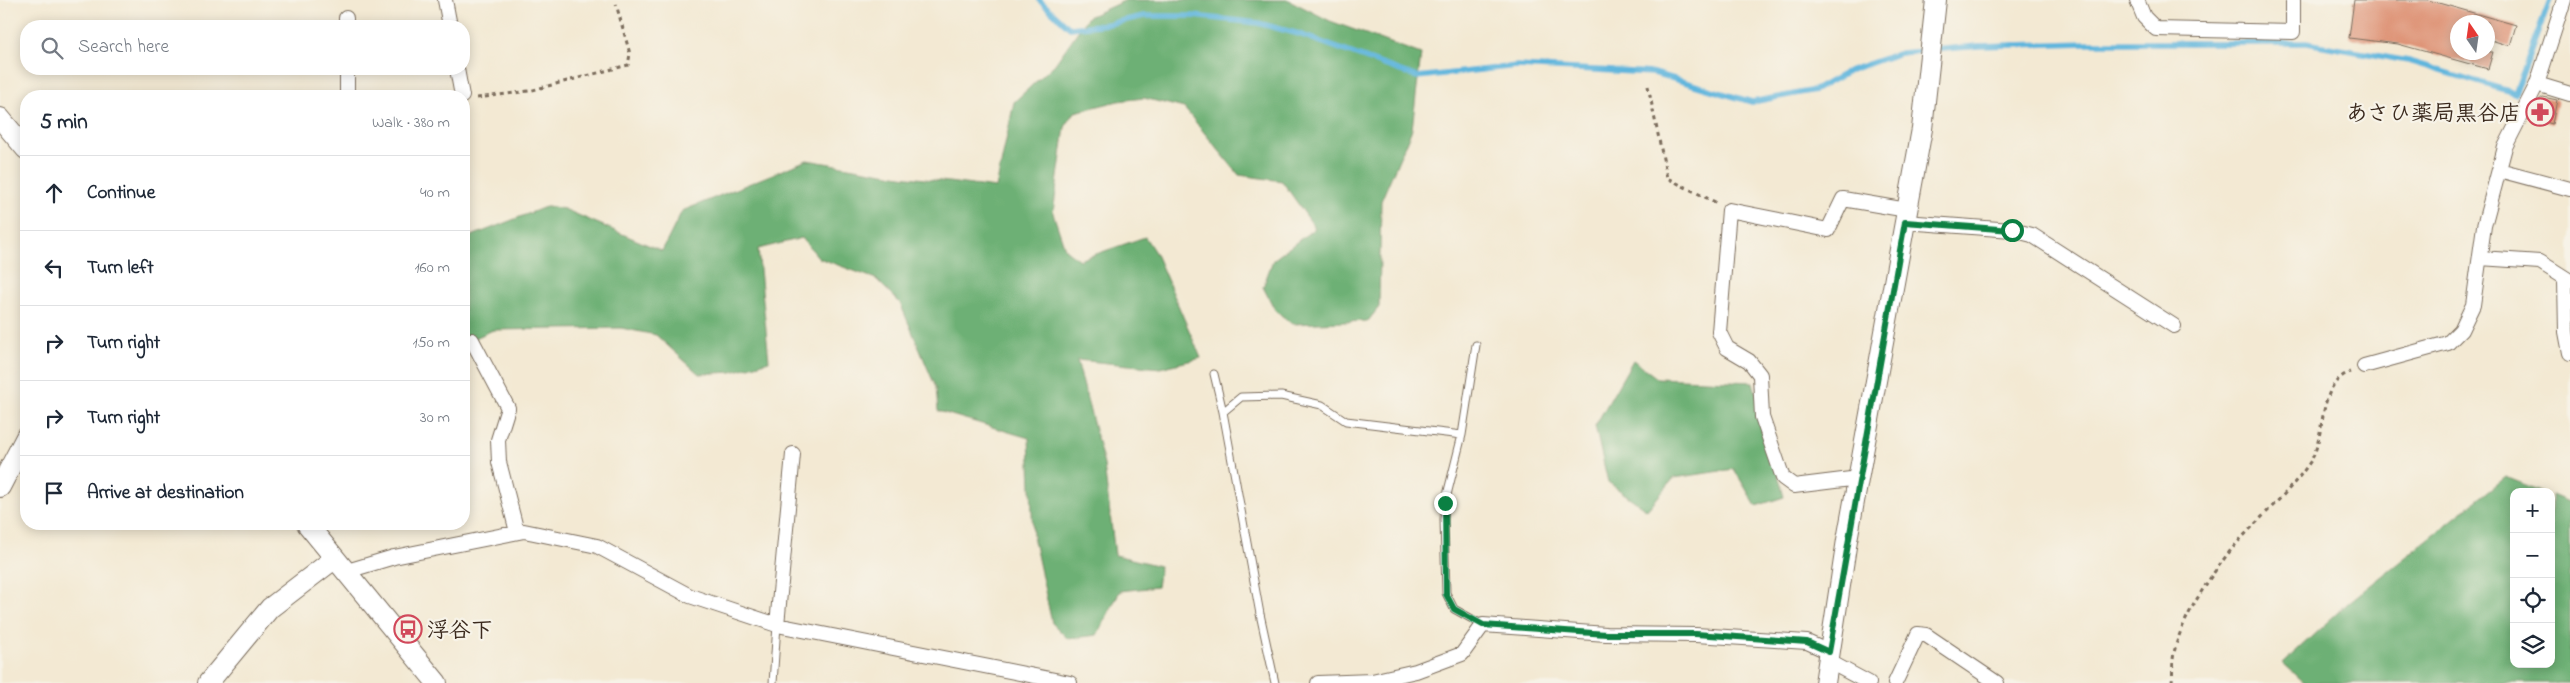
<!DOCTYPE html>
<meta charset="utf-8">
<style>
:root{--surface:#fff;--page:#f6f6f7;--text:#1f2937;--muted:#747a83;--line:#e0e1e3}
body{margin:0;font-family:"Indie Flower","Klee One",sans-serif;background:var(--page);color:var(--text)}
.controls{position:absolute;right:15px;bottom:15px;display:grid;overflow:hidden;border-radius:10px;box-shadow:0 2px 12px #0003}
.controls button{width:45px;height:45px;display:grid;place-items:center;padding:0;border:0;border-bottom:1px solid var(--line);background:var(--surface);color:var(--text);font:25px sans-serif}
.compass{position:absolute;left:2450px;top:15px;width:45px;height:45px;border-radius:50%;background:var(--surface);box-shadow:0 2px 12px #0003;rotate:347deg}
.stop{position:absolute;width:15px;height:15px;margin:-11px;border:4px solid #0b8043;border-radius:50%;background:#fff}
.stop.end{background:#0b8043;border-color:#fff;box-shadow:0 1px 5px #0008}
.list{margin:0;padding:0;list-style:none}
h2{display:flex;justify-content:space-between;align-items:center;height:65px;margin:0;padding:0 20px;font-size:21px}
h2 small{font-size:16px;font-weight:400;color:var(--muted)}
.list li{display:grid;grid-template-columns:32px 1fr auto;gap:15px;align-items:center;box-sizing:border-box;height:75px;padding:0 20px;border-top:1px solid var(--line)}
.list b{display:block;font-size:19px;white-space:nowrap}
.list em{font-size:16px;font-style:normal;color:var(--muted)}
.icon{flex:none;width:28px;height:28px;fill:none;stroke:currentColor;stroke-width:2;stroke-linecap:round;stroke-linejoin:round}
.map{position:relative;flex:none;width:2570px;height:683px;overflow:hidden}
.search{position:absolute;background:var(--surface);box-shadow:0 2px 12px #0003;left:20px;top:20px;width:450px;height:55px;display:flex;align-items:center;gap:12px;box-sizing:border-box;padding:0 18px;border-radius:20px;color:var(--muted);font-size:19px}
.panel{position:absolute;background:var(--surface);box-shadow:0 2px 12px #0003;left:20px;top:90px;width:450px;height:440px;border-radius:20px}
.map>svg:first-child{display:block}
.forest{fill:#6db074;stroke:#546d49}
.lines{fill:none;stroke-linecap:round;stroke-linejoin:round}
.stream{stroke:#60b6dd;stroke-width:5.5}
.building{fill:#de9376}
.lane-casing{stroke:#7b6d5d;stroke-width:9}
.street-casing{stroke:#7b6d5d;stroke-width:16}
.secondary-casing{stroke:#7b6d5d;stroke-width:22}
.path{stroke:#7b6d5d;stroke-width:3;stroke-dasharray:4 4;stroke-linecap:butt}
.lane{stroke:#fff;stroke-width:7}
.street{stroke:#fff;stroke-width:14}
.secondary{stroke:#fff;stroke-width:20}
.route{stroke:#0b8043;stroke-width:6}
.labels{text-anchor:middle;stroke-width:4.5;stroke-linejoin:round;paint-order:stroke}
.poi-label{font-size:22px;font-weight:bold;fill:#3b2a1e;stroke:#f7f3e8;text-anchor:end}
</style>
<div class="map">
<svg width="2570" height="683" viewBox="0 0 2570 683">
<rect width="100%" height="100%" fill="#f7f3e8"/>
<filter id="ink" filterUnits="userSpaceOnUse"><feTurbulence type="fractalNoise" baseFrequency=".02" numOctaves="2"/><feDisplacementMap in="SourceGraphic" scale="10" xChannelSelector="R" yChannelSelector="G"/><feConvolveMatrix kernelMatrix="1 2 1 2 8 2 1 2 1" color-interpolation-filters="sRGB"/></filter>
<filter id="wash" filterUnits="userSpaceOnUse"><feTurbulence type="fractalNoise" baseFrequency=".0096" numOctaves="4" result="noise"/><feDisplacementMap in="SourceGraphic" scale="20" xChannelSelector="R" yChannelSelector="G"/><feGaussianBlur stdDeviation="1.12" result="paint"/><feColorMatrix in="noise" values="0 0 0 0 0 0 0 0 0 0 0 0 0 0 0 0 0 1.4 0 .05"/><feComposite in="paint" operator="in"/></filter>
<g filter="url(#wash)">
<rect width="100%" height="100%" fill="#f3e9d3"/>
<!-- forest -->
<path class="forest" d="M1126 0H1289L1330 21 1421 54 1412 129 1381 201 1379 307 1368 321 1292 324 1275 310 1263 287 1273 260 1315 228 1282 181 1239 175 1184 108 1144 98 1118 101 1075 112 1065 127 1053 213 1065 249 1079 260 1145 237 1156 254 1201 358 1160 368 1077 360 1104 465 1115 555 1160 566 1157 587 1120 591 1097 635 1068 639 1052 623 1033 536 1029 438 938 411 936 388 900 303 876 279 819 258 802 238 758 249 769 361 732 372 699 374 656 335 621 328 493 330 464 343V239L548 206 564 209 662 251 682 211 807 160 901 176 996 188 1014 102 1055 64 1088 17Z
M1633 360 1657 378 1753 382 1784 497 1756 506 1734 469 1674 478 1647 510 1608 482 1595 426Z
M2506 477 2543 492H2514V664H2551V495L2570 503V683H2305L2283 663 2348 603Z"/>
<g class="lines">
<!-- stream -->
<path class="stream" d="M1039 0 1070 28 1108 24 1144 16H1193L1258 23 1299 34 1417 77 1517 66 1654 73 1752 102 1815 90 1851 70 1900 53 1978 46 2088 43H2307L2408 61 2515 93 2550 0"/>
</g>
<g id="blocks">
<!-- building -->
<path class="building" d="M2354 0H2428L2516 25 2510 46 2488 39V22H2458V52H2493L2488 69 2398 44 2349 38Z
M2543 97 2557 100 2552 124 2531 117 2539 100Z"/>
</g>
</g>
<g filter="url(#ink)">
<use href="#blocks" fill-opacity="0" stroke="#7b6d5d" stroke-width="1"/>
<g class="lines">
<!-- lane casing -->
<g class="lane-casing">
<path id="lane" d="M1476 345 1462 435 1445 503 1444 520 1446 593 1454 609 1483 625
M1214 374 1223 412
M773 683 777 625
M1275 683 1260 614 1223 412 1241 397 1281 396 1322 405 1346 421 1462 435"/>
</g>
<!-- street casing -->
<g class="street-casing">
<path id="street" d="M445 0 450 26
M2137 0 2144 17 2156 29 2293 32V0
M346 18V26
M347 69V96
M457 69 462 96
M2537 84 2570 94
M2499 170 2570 189
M1905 222 2012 230 2032 235 2174 326
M2480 258 2540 262 2570 281
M2565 280 2566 332 2570 353
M472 340 508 408 498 440 499 462 517 532
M2364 366 2448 343 2461 330 2473 305 2484 226 2505 147 2537 84 2564 0
M1859 478 1794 486 1783 478 1762 417 1760 375 1749 361 1727 348 1719 332 1729 210 1828 230 1843 199 1907 210
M344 572 394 557 524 531 597 546 690 596 777 625 1070 683
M777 625 793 454
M1828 661 1869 683
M1318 683 1372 681 1416 671 1462 654 1483 625 1606 634 1696 635 1807 642 1829 652
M1895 683 1918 634 1926 635 1997 683"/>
</g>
<!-- secondary casing -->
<g class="secondary-casing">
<path id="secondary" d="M0 118 26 149
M0 487 26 437
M307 524 437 683
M208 683 270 608 334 559
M1825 683 1847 540 1922 129 1936 0"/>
</g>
<!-- path -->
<path class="path" d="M1648 86 1667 178 1717 203
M477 98 529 91 628 65 630 54 616 4
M2172 683C2173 673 2172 662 2174 653 2181 619 2210 576 2231 550 2256 520 2288 495 2310 462 2327 436 2316 385 2350 372"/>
<!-- lane -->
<use href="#lane" class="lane"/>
<!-- street -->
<use href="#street" class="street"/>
<!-- secondary -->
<use href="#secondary" class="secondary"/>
</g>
</g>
<g class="lines" filter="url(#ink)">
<!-- route -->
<path class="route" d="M1445 503 1446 594 1454 609 1483 625 1606 634H1696L1807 642 1829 652 1905 222 2012 230"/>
</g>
<!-- icons -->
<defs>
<g id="pharmacy-ring" transform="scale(1.4375)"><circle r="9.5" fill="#f7f3e8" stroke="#d1495b" stroke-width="1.5"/><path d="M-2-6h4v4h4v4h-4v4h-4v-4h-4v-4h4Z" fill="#d1495b"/></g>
<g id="bus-ring" transform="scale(1.4375)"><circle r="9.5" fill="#f7f3e8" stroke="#d1495b" stroke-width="1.5"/><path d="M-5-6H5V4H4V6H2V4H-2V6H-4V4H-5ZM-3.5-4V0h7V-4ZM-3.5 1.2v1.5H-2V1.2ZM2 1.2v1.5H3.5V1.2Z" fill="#d1495b"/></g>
</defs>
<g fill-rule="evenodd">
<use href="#pharmacy-ring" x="2540" y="112"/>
<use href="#bus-ring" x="408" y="629"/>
</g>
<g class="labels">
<!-- poi labels -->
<g class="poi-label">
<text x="2521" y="120">あさひ薬局黒谷店</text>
<text x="427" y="637" text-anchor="start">浮谷下</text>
</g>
</g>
</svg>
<div class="controls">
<button>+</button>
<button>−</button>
<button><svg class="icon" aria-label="locate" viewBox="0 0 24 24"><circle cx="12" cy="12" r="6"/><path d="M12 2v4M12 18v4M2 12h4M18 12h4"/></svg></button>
<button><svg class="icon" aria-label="layers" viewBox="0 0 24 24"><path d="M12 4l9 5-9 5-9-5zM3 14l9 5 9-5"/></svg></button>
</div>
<svg class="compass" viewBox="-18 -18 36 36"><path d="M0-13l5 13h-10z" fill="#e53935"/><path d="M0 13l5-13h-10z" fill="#747a83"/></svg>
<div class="stop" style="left:2012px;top:230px"></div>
<div class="stop end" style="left:1445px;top:503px"></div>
<div class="search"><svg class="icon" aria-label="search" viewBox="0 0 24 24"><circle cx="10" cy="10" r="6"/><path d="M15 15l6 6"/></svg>Search here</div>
<section class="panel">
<h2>5 min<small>Walk · 380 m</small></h2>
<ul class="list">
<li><svg class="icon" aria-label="ahead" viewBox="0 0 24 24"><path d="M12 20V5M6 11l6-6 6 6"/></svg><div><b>Continue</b></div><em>40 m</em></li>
<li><svg class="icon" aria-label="left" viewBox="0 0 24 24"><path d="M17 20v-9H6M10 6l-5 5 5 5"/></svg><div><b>Turn left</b></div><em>160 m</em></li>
<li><svg class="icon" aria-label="right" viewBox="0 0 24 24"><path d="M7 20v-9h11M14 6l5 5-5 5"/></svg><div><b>Turn right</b></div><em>150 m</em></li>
<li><svg class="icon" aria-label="right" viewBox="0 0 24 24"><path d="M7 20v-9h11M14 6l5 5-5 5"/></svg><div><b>Turn right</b></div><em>30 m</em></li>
<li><svg class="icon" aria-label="arrive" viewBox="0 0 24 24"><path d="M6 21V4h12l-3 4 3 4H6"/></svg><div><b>Arrive at destination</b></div></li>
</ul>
</section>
</div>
